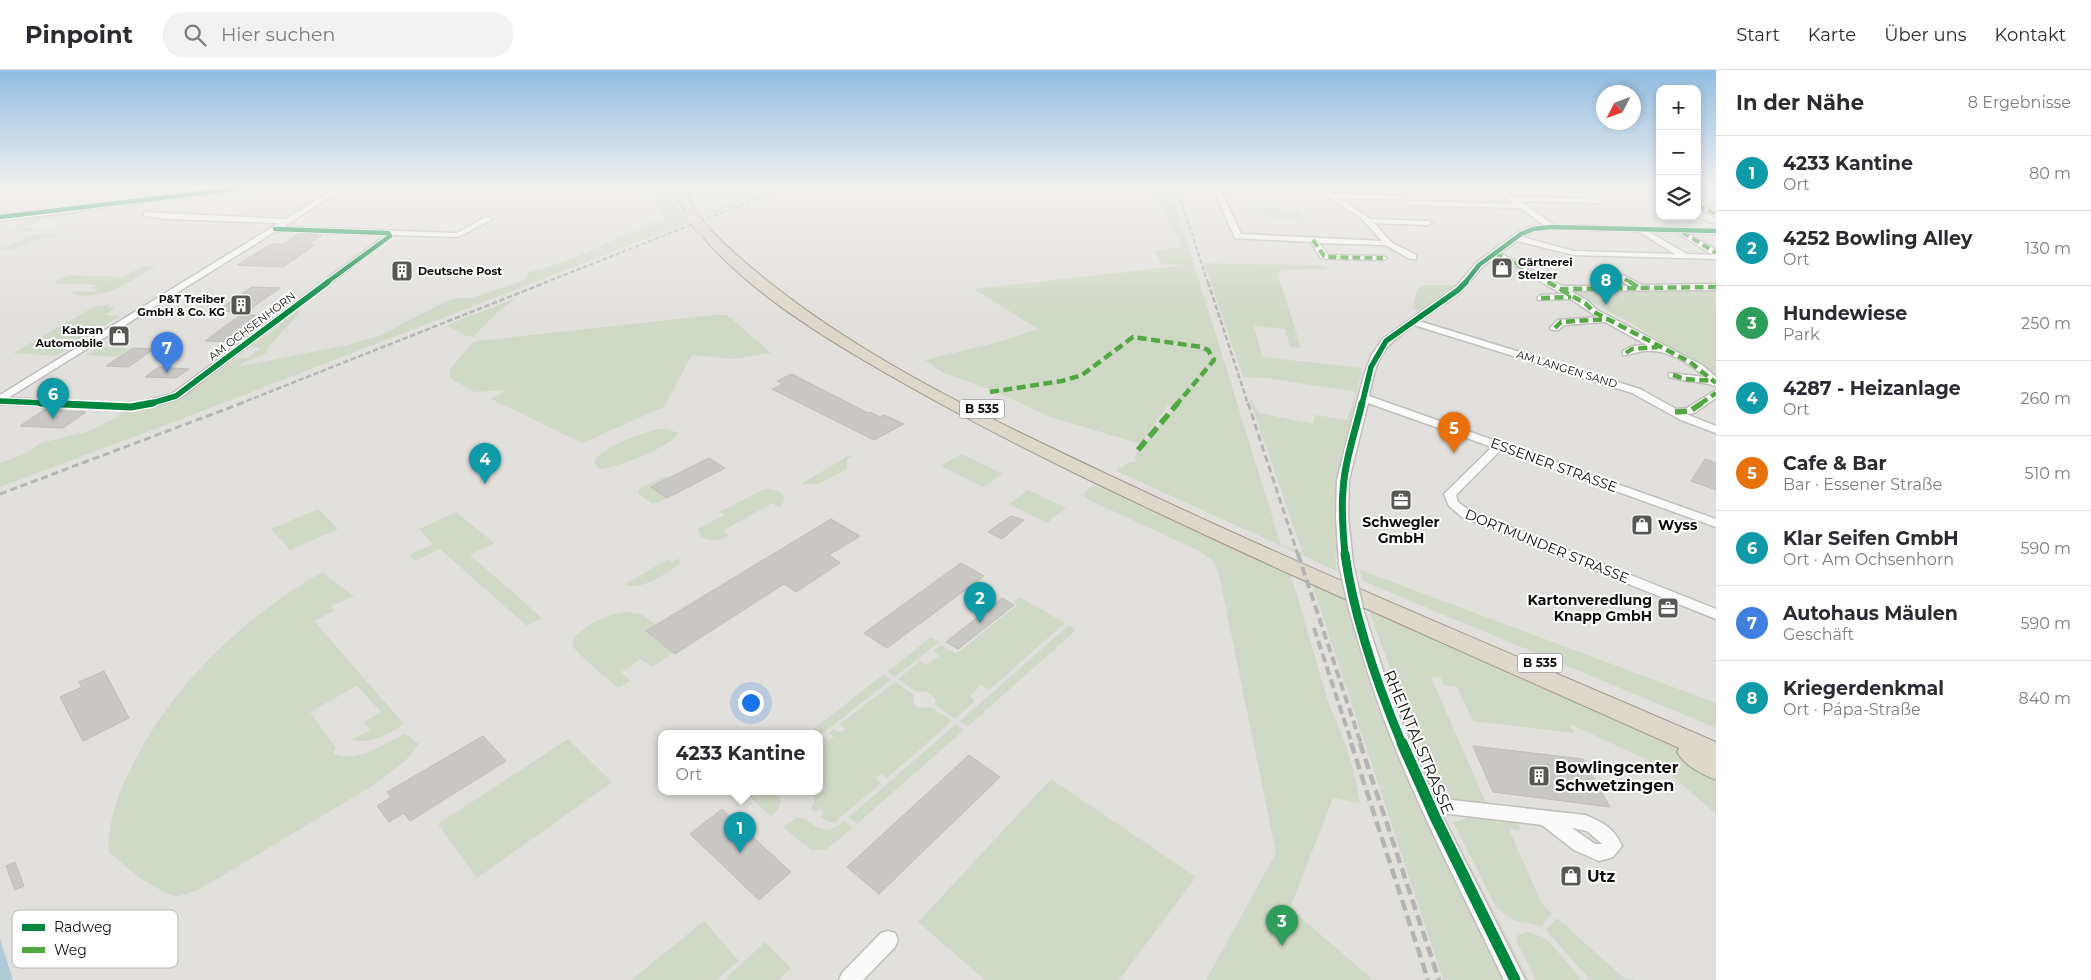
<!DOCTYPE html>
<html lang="de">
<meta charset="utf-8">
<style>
:root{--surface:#fff;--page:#f2f2f3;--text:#2b2b33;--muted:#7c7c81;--line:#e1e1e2;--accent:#585754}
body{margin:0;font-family:Montserrat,sans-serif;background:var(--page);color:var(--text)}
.controls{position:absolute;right:15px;top:15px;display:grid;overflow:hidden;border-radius:10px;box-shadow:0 2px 8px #0003}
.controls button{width:45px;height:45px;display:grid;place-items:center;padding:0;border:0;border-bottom:1px solid var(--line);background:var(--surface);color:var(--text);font:25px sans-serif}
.compass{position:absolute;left:1596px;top:15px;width:45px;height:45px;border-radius:50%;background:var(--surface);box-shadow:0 2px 8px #0003;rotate:228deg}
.you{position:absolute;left:750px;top:632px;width:18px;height:18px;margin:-12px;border:4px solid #fff;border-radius:50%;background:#1a73e8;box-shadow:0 0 0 8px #1a73e833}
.badge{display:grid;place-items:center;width:32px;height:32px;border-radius:50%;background:var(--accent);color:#fff;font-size:16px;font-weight:700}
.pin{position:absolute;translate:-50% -41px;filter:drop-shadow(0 1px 2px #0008)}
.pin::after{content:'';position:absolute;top:26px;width:18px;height:15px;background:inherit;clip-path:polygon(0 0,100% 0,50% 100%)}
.popup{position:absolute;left:658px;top:660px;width:165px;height:65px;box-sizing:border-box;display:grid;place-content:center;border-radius:10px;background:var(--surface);filter:drop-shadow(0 1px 4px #0005);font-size:16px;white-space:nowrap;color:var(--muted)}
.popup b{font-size:19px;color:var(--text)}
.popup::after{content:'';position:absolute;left:50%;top:100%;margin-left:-10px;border:10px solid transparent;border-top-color:var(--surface)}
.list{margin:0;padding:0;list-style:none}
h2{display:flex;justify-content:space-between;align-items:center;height:65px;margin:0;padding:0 20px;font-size:21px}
h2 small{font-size:16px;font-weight:400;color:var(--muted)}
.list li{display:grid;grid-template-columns:32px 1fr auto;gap:15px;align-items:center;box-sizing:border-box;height:75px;padding:0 20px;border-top:1px solid var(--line)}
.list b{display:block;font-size:19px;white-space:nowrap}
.list p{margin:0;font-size:16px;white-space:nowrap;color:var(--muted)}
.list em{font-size:16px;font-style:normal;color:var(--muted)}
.icon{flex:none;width:28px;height:28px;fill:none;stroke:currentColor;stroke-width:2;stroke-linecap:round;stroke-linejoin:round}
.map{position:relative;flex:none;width:1716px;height:910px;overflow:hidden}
header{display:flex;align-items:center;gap:30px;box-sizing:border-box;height:70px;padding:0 25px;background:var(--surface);border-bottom:1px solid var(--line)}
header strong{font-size:24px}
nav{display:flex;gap:28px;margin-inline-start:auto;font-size:18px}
.search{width:350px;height:45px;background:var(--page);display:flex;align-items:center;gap:12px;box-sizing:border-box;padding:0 18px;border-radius:20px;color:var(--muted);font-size:19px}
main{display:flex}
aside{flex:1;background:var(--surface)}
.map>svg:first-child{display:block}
.green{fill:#d0d8c6}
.water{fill:#afcbd8}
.building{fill:#cac8c5;stroke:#bebcb9}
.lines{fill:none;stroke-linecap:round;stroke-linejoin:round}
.minor-casing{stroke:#bfbebb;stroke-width:3}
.tertiary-casing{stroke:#bfbebb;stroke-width:3}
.secondary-casing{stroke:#bfbebb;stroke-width:2}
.trunk-casing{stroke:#9e9585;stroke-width:2}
.minor{fill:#fbfafa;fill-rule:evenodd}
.tertiary{fill:#fbfafa;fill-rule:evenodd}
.secondary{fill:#f0eee9;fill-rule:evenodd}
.trunk{fill:#ded8cc;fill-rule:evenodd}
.rail-far4{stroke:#b4b4b3;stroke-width:2;stroke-dasharray:4.5 2.5;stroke-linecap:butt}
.rail-far3{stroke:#b4b4b3;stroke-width:2.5;stroke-dasharray:5.5 2.5;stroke-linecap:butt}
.rail-far2{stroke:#b4b4b3;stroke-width:3;stroke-dasharray:7 4;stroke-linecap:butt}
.rail-far1{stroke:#b4b4b3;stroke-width:4;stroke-dasharray:9 4.5;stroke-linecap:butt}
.rail{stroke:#b4b4b3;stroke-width:4.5;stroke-dasharray:11 5.5;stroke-linecap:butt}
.minor-bridge-casing{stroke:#bfbebb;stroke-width:17;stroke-linecap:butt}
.trunk-bridge-casing{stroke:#9e9585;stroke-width:13;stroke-linecap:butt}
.minor-bridge{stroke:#fbfafa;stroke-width:14}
.trunk-bridge{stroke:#ded8cc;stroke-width:12}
.quiet-far2{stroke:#51a841;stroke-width:4;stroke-dasharray:8 4;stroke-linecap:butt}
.quiet-far1{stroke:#51a841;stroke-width:4.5;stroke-dasharray:9 4.5;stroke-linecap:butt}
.quiet{stroke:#51a841;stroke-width:5.5;stroke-dasharray:12 5.5;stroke-linecap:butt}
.cycleway-far4-casing{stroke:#fff;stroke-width:6}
.cycleway-far3-casing{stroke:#fff;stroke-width:8}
.cycleway-far2-casing{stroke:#fff;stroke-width:10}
.cycleway-far1-casing{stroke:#fff;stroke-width:12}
.cycleway-casing{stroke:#fff;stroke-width:14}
.cycleway-far4{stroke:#00873e;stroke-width:4.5}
.cycleway-far3{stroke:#00873e;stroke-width:5.5}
.cycleway-far2{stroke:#00873e;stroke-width:7}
.cycleway-far1{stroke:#00873e;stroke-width:9}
.cycleway{stroke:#00873e;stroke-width:11}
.labels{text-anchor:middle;stroke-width:4;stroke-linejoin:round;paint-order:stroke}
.far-poi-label{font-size:11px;font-weight:bold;fill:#0e0d0b;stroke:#fff;text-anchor:start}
.far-street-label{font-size:11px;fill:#0e0d0b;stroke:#fff}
.shield{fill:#fff;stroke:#565654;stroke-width:1}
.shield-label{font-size:12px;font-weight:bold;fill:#0e0d0b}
.street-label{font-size:14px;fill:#0e0d0b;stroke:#fff}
.poi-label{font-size:14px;font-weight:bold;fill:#0e0d0b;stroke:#fff}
.near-street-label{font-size:16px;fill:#0e0d0b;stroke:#fff}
.near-poi-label{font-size:16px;font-weight:bold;fill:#0e0d0b;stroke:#fff;text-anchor:start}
.key{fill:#fff;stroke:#b7b6b6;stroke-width:1}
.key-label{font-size:14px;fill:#0e0d0b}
</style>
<header>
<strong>Pinpoint</strong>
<div class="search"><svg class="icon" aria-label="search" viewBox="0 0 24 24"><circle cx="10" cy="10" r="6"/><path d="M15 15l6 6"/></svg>Hier suchen</div>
<nav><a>Start</a><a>Karte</a><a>Über uns</a><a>Kontakt</a></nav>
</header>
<main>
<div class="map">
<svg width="1716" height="910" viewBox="0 0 1716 910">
<rect width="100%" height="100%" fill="#e2e0dc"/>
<!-- green -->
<path class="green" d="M275 116H298L184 130 189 127Z
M651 116H667L687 153 187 347 0 417V393L25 384 41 373 90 361 117 347 123 340 147 339 179 329 237 288H248L260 278 251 277 300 239 297 246 268 277 266 283 240 294 242 296 348 275 379 266 449 230 458 228H472L525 210 529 202C577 191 618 166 663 149L660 140 657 139Z
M700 116H749L720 131 706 135 700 127Z
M756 116H782L711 144 710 141Z
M1152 116H1169L1172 123 1281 475 1303 483 1249 328 1259 343 1313 354 1315 345 1347 350 1356 322 1267 308 1243 307 1204 193C1245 195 1285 193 1325 196L1329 199 1282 200 1278 205 1301 278 1290 277 1285 259 1254 256 1262 287 1362 298 1337 418 1336 450 1338 484H1335L1337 501 1116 401 1127 393 1137 391 1134 387 1136 384 1174 337 1168 335 1141 374 1050 347 999 323 942 302 925 290 1003 271 1038 259 974 219 1187 195 1161 194 1154 180 1182 177Z
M179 128 182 129 85 141 56 149 44 148 24 158 55 160 50 162 7 161 37 145Z
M1261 137 1296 139 1303 150 1268 149Z
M31 165 72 167H43L17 178 19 179 0 180Z
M143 196H156C130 211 102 233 71 223L74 221 93 222 98 219 93 218 97 215 53 213 68 205 123 207Z
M1424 215H1458L1420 241 1412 238 1418 218Z
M1716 221V305L1631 253 1572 222Z
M518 227 500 240 473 267 466 266 447 255Z
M111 234 107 237 115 238 105 245 120 246 56 286 13 283 94 237Z
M715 245H725L731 248 771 283 733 289 692 285 664 337 582 373 491 329 506 320 475 322 450 308V299L472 273 477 271Z
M99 277 130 278 117 287 86 285Z
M658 359H668L678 363C674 376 614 399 600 399L595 394V389C610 374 637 365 658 359Z
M961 384 1003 404 983 417 941 396Z
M850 385 853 386 847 389V399L819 414H801Z
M666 406 669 408 651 417 667 428 652 434 638 423 640 418Z
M1094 415 1291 505 1330 638C1345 668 1355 701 1360 733L1333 728 1290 838 1373 910H1206L1276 783 1218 500 1212 490 1199 481 1085 428 1084 423Z
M764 419C773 419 779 420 785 427L783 433 779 437 772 433 723 461 729 466C720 471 710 471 701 467L698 459 724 445 720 442Z
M1028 420 1066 438 1047 453 1009 434Z
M318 439 338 459 290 480 271 459Z
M456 442 494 473 470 485 542 548 527 556 440 479 415 491 409 485 433 474 419 459Z
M679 488V494C667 503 638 523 625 514L668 489 672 492Z
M1360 500 1716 633V658L1363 511Z
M322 502 354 526 331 536 334 541 314 551 404 654C387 665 372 674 351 670L370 660 363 652 381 642 357 616 310 642 336 678 333 684C361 693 381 674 405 664L419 674 406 690 374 715 198 820 176 827 166 823 141 809 109 782C107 752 118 724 131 698 173 614 241 549 322 502Z
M1312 514 1344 528 1366 592 1435 767 1506 910H1443Z
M1019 527 1065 553 989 620 981 615 970 626 975 631 955 649 934 634 936 631C932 624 926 619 917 622L898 609 920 591 926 595 939 586 933 581 941 575 956 584 1017 535 1013 532Z
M1361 535 1407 658 1433 721C1422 708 1417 692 1410 677 1391 631 1375 583 1361 535Z
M1368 537 1616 647 1670 675 1716 704V744L1662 697 1570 654 1574 663 1473 651 1457 617 1444 615 1441 608 1431 607 1486 733 1455 730 1442 725 1404 637Z
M626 542 643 545 656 555 647 562 673 583 652 597 641 589 621 602 631 611 618 618 578 583 574 578 573 569C585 555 607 544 626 542Z
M1069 555 1075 559 1074 562 967 657 960 651Z
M931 567 939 572 895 607 887 602Z
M884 604 891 610 819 666V664H807Z
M895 612 914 625V634L919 638 931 637 952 651 887 708 881 704 875 708 881 713 835 752H829L820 747 825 743 820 738 815 742 810 739 815 732 814 727 808 722H819V671L824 667 828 671 834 667 829 663 834 659 840 662 845 659 840 654Z
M956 654 964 660 857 754 849 747Z
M568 669 612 712 477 808 438 754Z
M1051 709 1196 807 1119 910H985L918 852Z
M748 722H774L781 731 778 739 771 746 747 725Z
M1475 746 1517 750 1521 760 1509 759 1542 834 1551 843 1542 856 1516 851 1497 839 1453 752Z
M797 748C816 748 817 772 844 751L853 758 825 780H811L783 757Z
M1451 759 1529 910H1524L1451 764Z
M1557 848 1624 908 1635 910H1590L1546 860Z
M704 851 739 891 716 910H631Z
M1527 862 1543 867 1551 874 1582 910H1536L1517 873 1518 865Z
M765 872 791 898 778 910H724Z"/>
<!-- water -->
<path class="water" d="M0 869 13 910H0Z"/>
<!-- building -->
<path class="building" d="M298 164 322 165 307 175H315L283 197 237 195 271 174H283Z
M252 217 280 218 246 242 217 241Z
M242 244 271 247 237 272 205 271Z
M133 278 154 279 128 297 106 296Z
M159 297 189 299 176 308 145 307Z
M792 304 868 343 870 342 880 347 884 345 904 354 874 370 772 319 783 314 777 311Z
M44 340 86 342 63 358 20 356Z
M709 388 725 398 667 428 651 417Z
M1705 389 1716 393V420L1691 411Z
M1011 446 1024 450 1002 469 988 462Z
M831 449 860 466 829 485 840 493 796 522 784 514 675 584 646 561Z
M961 493 984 506 887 578 864 563Z
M1002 528 1014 535 958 579 946 572Z
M104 601 129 648 83 671 60 627 82 617 79 612Z
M483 666 506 691 410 751 404 743 389 752 377 736 391 727 387 722Z
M1473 676 1583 689 1610 737 1493 722Z
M969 685 1000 707 879 824 847 797Z
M722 739 791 802 759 830 690 764Z
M15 792 24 816 15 820 6 796Z"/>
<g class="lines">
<!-- minor casing -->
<g class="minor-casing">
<path id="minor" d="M339 116H347L283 157 457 163 486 147 493 149 458 167 393 165 180 328 146 338 131 340 0 334V325L279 153 167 149 144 146V142L286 149ZM276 161 386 165 172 324 131 334 8 328Z
M1212 116H1261L1221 121 1241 164 1382 171 1361 148 1311 116H1320L1332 124 1404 126 1405 127 1402 129 1339 128 1370 149 1428 151 1432 153 1428 155 1374 153 1391 172 1416 185V189H1410L1385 175 1319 173 1328 185 1383 186 1387 188 1383 190 1327 189 1321 188 1311 172 1235 168Z
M1491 116H1499L1514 127 1600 129 1603 131 1600 133 1520 131 1554 155 1716 159V163H1687L1716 180V189L1574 185 1517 171 1500 183 1515 191 1554 192 1555 194 1551 196H1524L1562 216H1630L1601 199V195H1604L1642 215 1716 214V220L1570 221 1588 231 1597 240 1702 295 1716 307V316C1702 311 1685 312 1669 307V303L1705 307C1689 293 1667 279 1645 281 1637 281 1630 286 1623 285V281L1632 276 1647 275 1605 252 1564 255 1558 260H1552L1550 258 1558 250 1597 247 1571 229 1538 230 1537 228 1541 225 1562 224 1496 186 1482 197 1461 222 1419 251 1640 319 1676 339 1687 338 1716 320V328L1694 343 1686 344 1716 356V363L1681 350 1632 323 1414 255C1379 280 1378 285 1369 326L1716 449V457L1501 380 1456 425 1458 432 1470 441 1716 539V549L1462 447 1449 436 1444 424 1492 377 1368 333 1349 410 1348 446 1353 494 1346 498 1339 494 1336 446 1337 410 1364 305 1372 284 1383 269 1455 218 1476 193 1492 181 1518 162 1530 157 1545 156 1521 138 1410 135 1407 133 1410 131 1515 134ZM1552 159 1638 161 1675 184 1574 181 1522 167 1534 161ZM1649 162H1676L1713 185 1687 184Z
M1356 534 1361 536 1363 539 1393 632 1434 728 1585 745C1603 752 1614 758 1622 776L1613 787 1599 791 1574 780 1542 755 1441 743 1525 910H1504C1465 828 1422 747 1389 662 1373 622 1361 580 1349 539L1351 536ZM1572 758 1587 761 1602 774H1595Z
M888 861 895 863 898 870 895 877 863 910H839L842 903 881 863Z"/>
</g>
<!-- tertiary casing -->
<g class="tertiary-casing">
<path id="tertiary" d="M243 116H271L0 151V145Z"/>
</g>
<!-- secondary casing -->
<g class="secondary-casing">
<path id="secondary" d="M1640 116H1653L1660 119V126Z
M1697 140 1716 148V155L1696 146Z"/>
</g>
<!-- trunk casing -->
<g class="trunk-casing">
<path id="trunk" d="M673 116H684L685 120 689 116H701L694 123H687L696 143 694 145H686Z
M704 157 708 158C820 270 973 341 1115 408 1313 502 1515 585 1716 672V710C1702 705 1684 695 1677 682L1679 678C1480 589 1279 502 1083 407 1009 371 936 333 865 291 806 256 742 215 698 161Z"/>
</g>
<!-- minor -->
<use href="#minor" class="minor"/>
<!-- tertiary -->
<use href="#tertiary" class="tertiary"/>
<!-- secondary -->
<use href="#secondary" class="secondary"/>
<!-- trunk -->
<use href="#trunk" class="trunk"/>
<!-- rail-far4 -->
<path class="rail-far4" d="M1176 116 1208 213
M544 213 789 116"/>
<!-- rail-far3 -->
<path class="rail-far3" d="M1208 212 1248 334
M239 334 547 212"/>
<!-- rail-far2 -->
<path class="rail-far2" d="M1248 333 1298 485
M0 424 242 333"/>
<!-- rail-far1 -->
<path class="rail-far1" d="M1298 484 1361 674
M1314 558 1352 674"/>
<!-- rail -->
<path class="rail" d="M1351 673 1428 910
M1360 673 1439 910"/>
<!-- minor-bridge casing -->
<g class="minor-bridge-casing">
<path id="minor-bridge" d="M1346 494 1356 539"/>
</g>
<!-- trunk-bridge casing -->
<g class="trunk-bridge-casing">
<path id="trunk-bridge" d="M690 143 704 161"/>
</g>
<!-- minor-bridge -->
<use href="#minor-bridge" class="minor-bridge"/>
<!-- trunk-bridge -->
<use href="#trunk-bridge" class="trunk-bridge"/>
<!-- quiet-far2 -->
<path class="quiet-far2" d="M1697 135 1716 144
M1682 162 1716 183
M1313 170 1324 186 1327 187 1383 188
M1495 183 1550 213
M1514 193 1551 194
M1604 197 1632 213"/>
<!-- quiet-far1 -->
<path class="quiet-far1" d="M1548 212 1560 219 1716 217
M1630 212 1640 218
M1561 220 1585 233 1594 242 1690 292 1716 313
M1541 228 1571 227
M1555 258 1561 252 1608 249
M1626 283 1632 279 1658 277
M1673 305 1685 309 1715 311
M990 322 1062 311 1082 305 1133 267 1201 277 1208 280 1214 290 1177 334
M1700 334 1716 323"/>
<!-- quiet -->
<path class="quiet" d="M1675 342 1690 341 1702 333
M1138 380 1178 333"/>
<!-- cycleway-far4 casing -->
<g class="cycleway-far4-casing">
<path id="cycleway-far4" d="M0 147 259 116
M275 159 388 163 390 166 326 213
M1465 213 1479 195 1521 164 1533 159 1552 157 1716 161"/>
</g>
<!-- cycleway-far3 casing -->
<g class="cycleway-far3-casing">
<path id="cycleway-far3" d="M0 331 68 334
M149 334 176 326 328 212
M1362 334 1371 297 1386 271 1458 220 1466 212"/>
</g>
<!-- cycleway-far2 casing -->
<g class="cycleway-far2-casing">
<path id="cycleway-far2" d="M41 333 131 337 153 333
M1345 485C1343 463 1341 441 1343 420 1345 390 1355 362 1362 333"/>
</g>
<!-- cycleway-far1 casing -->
<g class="cycleway-far1-casing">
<path id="cycleway-far1" d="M1345 484C1354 549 1377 614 1402 674"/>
</g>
<!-- cycleway casing -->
<g class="cycleway-casing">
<path id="cycleway" d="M1402 673 1435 747 1515 910"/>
</g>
<!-- cycleway-far4 -->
<use href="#cycleway-far4" class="cycleway-far4"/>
<!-- cycleway-far3 -->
<use href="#cycleway-far3" class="cycleway-far3"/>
<!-- cycleway-far2 -->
<use href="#cycleway-far2" class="cycleway-far2"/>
<!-- cycleway-far1 -->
<use href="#cycleway-far1" class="cycleway-far1"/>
<!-- cycleway -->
<use href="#cycleway" class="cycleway"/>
</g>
<!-- sky -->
<linearGradient id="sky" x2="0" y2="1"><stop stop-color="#91bde2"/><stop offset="0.48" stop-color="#f2f1ef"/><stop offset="1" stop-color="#f2f1ef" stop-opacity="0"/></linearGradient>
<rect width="1716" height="244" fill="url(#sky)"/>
<!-- icons -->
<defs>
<g id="shop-square" transform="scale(1.125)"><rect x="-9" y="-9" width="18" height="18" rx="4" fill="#585754" stroke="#fff"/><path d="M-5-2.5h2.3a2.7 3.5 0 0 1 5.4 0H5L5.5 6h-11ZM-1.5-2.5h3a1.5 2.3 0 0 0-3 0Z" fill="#fff"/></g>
<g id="building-square" transform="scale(1.125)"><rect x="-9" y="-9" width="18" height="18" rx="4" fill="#585754" stroke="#fff"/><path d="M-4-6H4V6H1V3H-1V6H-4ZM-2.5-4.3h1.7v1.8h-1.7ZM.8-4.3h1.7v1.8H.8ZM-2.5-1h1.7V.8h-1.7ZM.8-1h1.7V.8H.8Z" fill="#fff"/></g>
<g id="office-square" transform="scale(1.125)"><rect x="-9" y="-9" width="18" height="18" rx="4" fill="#585754" stroke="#fff"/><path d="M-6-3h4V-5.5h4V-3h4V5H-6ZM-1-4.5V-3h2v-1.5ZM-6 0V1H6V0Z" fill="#fff"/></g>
</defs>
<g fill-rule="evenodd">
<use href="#shop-square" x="1502" y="198"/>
<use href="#building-square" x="402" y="201"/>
<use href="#building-square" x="241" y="235"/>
<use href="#shop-square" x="119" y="266"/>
<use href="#office-square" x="1401" y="430"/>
<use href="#shop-square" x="1642" y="455"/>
<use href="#office-square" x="1668" y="538"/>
<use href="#building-square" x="1539" y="706"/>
<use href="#shop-square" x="1571" y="806"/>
</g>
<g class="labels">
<!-- far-poi labels -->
<g class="far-poi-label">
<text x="1518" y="196">Gärtnerei<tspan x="1518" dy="13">Stelzer</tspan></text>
<text x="418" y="205">Deutsche Post</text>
<text x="225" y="233" text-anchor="end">P&amp;T Treiber<tspan x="225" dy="13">GmbH &amp; Co. KG</tspan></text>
<text x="103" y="264" text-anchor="end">Kabran<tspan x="103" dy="13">Automobile</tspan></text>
</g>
<!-- far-street labels -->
<g class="far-street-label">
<text transform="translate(252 256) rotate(-37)" y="4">AM OCHSENHORN</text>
<text transform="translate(1567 299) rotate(17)" y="4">AM LANGEN SAND</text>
</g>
<!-- shield labels -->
<g class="shield">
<rect x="959.5" y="329.5" width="45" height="19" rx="4"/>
<rect x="1517.5" y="583.5" width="45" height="19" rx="4"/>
</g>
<g class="shield-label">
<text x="982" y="343">B 535</text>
<text x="1540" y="597">B 535</text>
</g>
<!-- street labels -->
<g class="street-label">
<text transform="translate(1554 395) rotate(20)" y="5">ESSENER STRASSE</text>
<text transform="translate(1547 476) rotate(22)" y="5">DORTMUNDER STRASSE</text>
</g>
<!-- poi labels -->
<g class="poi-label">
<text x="1401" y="457">Schwegler<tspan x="1401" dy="16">GmbH</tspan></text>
<text x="1658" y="460" text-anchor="start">Wyss</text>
<text x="1652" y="535" text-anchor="end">Kartonveredlung<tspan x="1652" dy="16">Knapp GmbH</tspan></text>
</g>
<!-- near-street labels -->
<g class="near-street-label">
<text transform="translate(1419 672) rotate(67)" y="6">RHEINTALSTRASSE</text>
</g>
<!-- near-poi labels -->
<g class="near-poi-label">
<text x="1555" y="703">Bowlingcenter<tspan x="1555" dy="18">Schwetzingen</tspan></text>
<text x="1587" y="812">Utz</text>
</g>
</g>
<!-- legend -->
<rect x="12" y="840" width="166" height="58" rx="8" class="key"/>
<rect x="22" y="854" width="23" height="7" fill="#00873e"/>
<rect x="22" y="877" width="23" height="6" fill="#51a841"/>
<g class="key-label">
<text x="54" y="862">Radweg</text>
<text x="54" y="885">Weg</text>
</g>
</svg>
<div class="controls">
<button>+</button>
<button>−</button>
<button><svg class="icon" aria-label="layers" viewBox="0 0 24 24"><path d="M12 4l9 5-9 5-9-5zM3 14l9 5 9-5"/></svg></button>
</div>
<svg class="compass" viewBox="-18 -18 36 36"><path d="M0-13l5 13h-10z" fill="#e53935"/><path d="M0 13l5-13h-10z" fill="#7c7c81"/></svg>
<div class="you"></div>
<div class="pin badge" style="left:740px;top:783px;background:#0f9aa8">1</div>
<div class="popup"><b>4233 Kantine</b>Ort</div>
<div class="pin badge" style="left:980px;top:553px;background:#0f9aa8">2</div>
<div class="pin badge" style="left:1282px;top:876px;background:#2e9e5b">3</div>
<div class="pin badge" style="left:485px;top:414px;background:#0f9aa8">4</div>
<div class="pin badge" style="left:1454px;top:383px;background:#e8710a">5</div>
<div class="pin badge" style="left:53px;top:349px;background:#0f9aa8">6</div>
<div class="pin badge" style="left:167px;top:303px;background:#3f7fe0">7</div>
<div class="pin badge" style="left:1606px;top:235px;background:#0f9aa8">8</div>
</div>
<aside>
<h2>In der Nähe<small>8 Ergebnisse</small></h2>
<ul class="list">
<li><span class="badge" style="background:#0f9aa8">1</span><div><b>4233 Kantine</b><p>Ort</p></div><em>80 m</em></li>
<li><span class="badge" style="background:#0f9aa8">2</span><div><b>4252 Bowling Alley</b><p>Ort</p></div><em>130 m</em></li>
<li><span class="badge" style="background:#2e9e5b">3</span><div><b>Hundewiese</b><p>Park</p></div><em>250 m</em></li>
<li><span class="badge" style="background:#0f9aa8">4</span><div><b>4287 - Heizanlage</b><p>Ort</p></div><em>260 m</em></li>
<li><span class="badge" style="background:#e8710a">5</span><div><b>Cafe &amp; Bar</b><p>Bar · Essener Straße</p></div><em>510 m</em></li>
<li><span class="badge" style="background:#0f9aa8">6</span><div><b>Klar Seifen GmbH</b><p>Ort · Am Ochsenhorn</p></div><em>590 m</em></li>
<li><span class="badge" style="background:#3f7fe0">7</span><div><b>Autohaus Mäulen</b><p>Geschäft</p></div><em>590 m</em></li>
<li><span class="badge" style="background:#0f9aa8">8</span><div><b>Kriegerdenkmal</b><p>Ort · Pápa-Straße</p></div><em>840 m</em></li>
</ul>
</aside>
</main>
